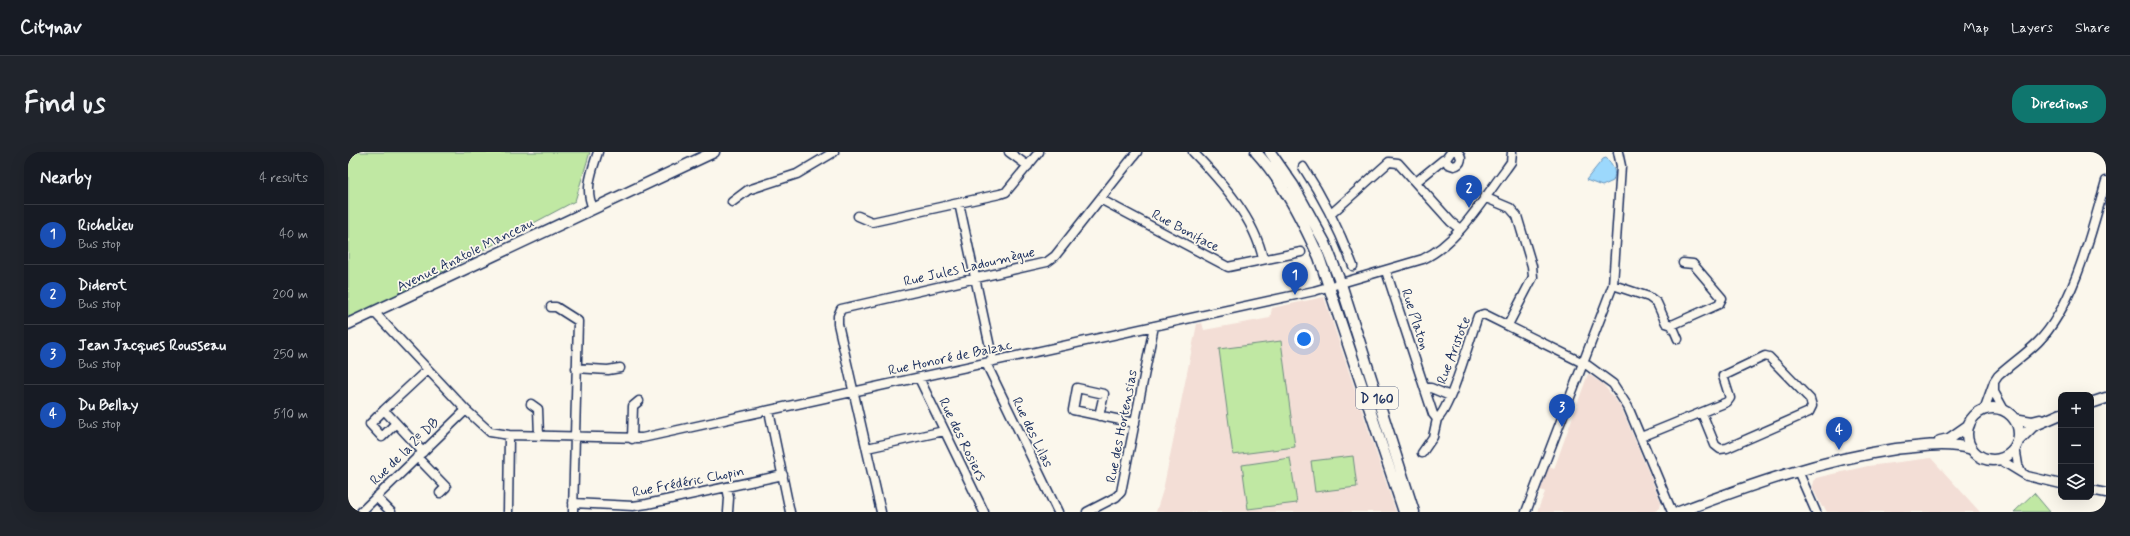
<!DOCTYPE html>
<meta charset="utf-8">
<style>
:root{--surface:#171b24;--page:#20242c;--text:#f1f3f6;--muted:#9ea1a6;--line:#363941;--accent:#0f766e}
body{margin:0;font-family:Mynerve,sans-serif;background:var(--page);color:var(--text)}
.controls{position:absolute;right:12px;bottom:12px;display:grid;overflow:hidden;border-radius:8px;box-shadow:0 4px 16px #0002}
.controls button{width:36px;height:36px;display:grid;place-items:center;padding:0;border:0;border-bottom:1px solid var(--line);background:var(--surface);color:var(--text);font:20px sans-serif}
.you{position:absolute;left:956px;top:187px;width:14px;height:14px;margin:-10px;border:3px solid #fff;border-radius:50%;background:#1a73e8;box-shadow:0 0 0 6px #1a73e833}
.badge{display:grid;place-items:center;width:26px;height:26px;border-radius:50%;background:var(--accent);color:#fff;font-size:13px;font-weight:700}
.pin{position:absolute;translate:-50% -33px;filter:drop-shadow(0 1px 2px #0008)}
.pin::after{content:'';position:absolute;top:21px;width:14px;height:12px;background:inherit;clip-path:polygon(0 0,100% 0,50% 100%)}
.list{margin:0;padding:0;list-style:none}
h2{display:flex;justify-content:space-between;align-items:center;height:52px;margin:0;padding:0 16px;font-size:17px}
h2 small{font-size:13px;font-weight:400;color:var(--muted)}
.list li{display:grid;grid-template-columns:26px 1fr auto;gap:12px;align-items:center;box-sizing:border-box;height:60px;padding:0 16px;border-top:1px solid var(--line)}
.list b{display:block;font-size:15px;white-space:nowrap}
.list p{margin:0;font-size:13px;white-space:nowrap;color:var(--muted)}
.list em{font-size:13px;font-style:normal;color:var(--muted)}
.icon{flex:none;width:22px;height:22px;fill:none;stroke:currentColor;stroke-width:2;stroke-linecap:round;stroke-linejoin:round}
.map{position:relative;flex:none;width:1758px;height:360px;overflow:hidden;border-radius:16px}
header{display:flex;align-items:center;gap:24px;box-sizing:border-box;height:56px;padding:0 20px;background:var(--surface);border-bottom:1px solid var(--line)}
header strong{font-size:19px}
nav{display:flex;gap:22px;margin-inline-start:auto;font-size:14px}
.intro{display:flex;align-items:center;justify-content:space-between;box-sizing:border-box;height:96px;padding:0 24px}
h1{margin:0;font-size:28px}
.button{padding:10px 18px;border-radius:16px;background:var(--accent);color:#fff;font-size:14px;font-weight:700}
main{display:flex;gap:24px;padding:0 24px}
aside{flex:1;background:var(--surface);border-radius:16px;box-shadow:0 4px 16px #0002}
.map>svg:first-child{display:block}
.built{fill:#f3ded6}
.green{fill:#c0e8a3;stroke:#6e8c80}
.water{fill:#9cd8fc;stroke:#6894bd}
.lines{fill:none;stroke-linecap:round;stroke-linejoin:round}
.minor-casing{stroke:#1b2f5e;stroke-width:11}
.major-casing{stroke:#1b2f5e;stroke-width:13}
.minor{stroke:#fbf7ec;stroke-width:8}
.major{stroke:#fbf7ec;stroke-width:10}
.labels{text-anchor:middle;stroke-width:3.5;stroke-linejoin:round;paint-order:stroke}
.shield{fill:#fbf7ec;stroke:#5e6b89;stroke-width:1}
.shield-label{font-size:13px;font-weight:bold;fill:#1b2f5e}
.street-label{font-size:14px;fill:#1b2f5e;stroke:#fbf7ec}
</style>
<header>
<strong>Citynav</strong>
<nav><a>Map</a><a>Layers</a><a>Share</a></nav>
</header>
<div class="intro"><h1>Find us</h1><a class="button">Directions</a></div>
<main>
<aside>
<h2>Nearby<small>4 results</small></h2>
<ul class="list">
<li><span class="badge" style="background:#1a4fb4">1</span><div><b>Richelieu</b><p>Bus stop</p></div><em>40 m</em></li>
<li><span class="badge" style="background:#1a4fb4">2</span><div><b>Diderot</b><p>Bus stop</p></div><em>200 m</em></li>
<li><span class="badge" style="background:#1a4fb4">3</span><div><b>Jean Jacques Rousseau</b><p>Bus stop</p></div><em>250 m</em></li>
<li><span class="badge" style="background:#1a4fb4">4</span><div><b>Du Bellay</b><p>Bus stop</p></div><em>510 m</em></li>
</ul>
</aside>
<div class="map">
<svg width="1758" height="360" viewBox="0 0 1758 360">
<rect width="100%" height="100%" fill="#fbf7ec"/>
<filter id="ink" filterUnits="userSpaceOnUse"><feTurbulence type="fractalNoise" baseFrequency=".025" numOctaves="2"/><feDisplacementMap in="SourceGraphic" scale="8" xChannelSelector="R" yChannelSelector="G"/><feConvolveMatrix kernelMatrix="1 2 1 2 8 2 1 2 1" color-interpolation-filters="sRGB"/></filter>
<g filter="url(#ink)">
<!-- built -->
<path class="built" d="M976 145 1048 360H808L815 338 849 172 854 171 856 178 922 166 924 156Z
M1240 222 1255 232 1273 255 1313 350 1312 356 1309 358 1305 360H1189L1197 340 1191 337 1199 314 1206 317Z
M1583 306 1632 360H1479L1476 355H1474L1464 335 1465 329 1468 326 1476 324 1520 314Z"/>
<!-- green -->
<path class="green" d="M0 0H242L227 49 0 170Z
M933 189 947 295 885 303 871 197Z
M1005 304 1009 335 967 340 963 309Z
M942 306 949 351 900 357 894 313Z
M1686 341 1702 360H1666Z"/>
<!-- water -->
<path class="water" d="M1258 6C1265 12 1269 20 1265 29L1254 34 1238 28 1255 7Z"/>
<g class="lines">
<!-- minor casing -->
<g class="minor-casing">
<path id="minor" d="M661 0 680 14
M845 0C873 29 907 67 915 107
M1103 0 1098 7 1100 12 1106 14C1114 12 1115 4 1109 0
M955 15C976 47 991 77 1005 114
M1068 30 1095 8 1098 7
M1136 45 1162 56 1169 64 1184 114 1185 125 1160 173
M752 47 880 115 953 100
M384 50 400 38 449 22 486 0
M611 51 645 209
M245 56C236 37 244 19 250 0
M983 62 1041 10 1050 11 1103 70 1112 77
M510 64 524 70 652 42 658 40 691 0
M1038 119 1085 262 1089 267
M1265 133 1301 145 1309 151 1318 171 1324 173 1330 187
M203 155H208L230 169 225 360
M26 160 118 258 142 280 161 283 294 286 966 139 1075 107C1110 91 1135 47 1158 17L1163 10 1164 0
M1324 173 1371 152 1374 146 1345 112 1335 111
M638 211 710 360
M228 216 260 218 272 216
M571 226 636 360
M1646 230 1650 224C1663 212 1678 202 1690 190 1726 154 1744 77 1758 29
M1077 236H1083L1102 244
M183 252 190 257 191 284
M36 258 22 272 34 285 48 271
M1636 258 1646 230V240L1656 258
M421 259 442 360
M751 264 756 242 729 236 725 258 787 271
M1293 285 1379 250 1382 246 1375 224 1417 204 1421 205 1462 247 1464 254 1461 260 1379 296 1372 297 1367 293 1354 261
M284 287 285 254 291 249
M519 296 596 279
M75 300 36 258 79 218
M1074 301 1085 285 1089 267C1103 256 1122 185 1130 164L1136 162 1239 213 1265 232 1280 255 1324 360
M69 305 98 335 92 341
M1651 307 1674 321 1670 313 1667 295
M1450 319 1468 360
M1674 321 1679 324 1713 332
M379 335 381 346 380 360
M1743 338 1758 341
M28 345 43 360
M225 351 285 354 299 352 435 323
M13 360 118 258
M160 360 161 283
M533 360 490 172V164L493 157 699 110 707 104 789 0
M739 360 768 345 773 340 806 174
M1178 360 1265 133 1273 14 1270 0"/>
</g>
<!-- major casing -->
<g class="major-casing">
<path id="major" d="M908 0C936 31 954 68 971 105L1056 360
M922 0 945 33 977 91 993 132 1066 360
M0 172 366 0
M1743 251 1758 246
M1619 282a26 26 0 1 1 52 0a26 26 0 1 1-52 0Z
M1666 267 1684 270 1692 268
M1592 289 1601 287 1621 273
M1670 289 1685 274 1713 262
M1331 360C1402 333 1473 308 1548 297 1573 294 1600 290 1624 297"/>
</g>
<!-- minor -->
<use href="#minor" class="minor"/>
<!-- major -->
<use href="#major" class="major"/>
</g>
</g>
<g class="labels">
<!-- shield labels -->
<rect class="shield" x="1008" y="235" width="42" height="22" rx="3"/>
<g class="shield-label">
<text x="1029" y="251">D 160</text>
</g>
<!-- street labels -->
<g class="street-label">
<text transform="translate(838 78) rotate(28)" y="5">Rue Boniface</text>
<text transform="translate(117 102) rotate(-26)" y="5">Avenue Anatole Manceau</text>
<text transform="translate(621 114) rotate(-13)" y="5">Rue Jules Ladoumègue</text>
<text transform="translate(1068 167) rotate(72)" y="5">Rue Platon</text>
<text transform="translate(1105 198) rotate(-69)" y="5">Rue Aristote</text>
<text transform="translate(602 205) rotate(-12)" y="5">Rue Honoré de Balzac</text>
<text transform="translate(773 274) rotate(-79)" y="5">Rue des Hortensias</text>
<text transform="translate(685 280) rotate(64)" y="5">Rue des Lilas</text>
<text transform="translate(615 287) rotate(64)" y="5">Rue des Rosiers</text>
<text transform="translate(56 299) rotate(-44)" y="5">Rue de la 2ᵉ DB</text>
<text transform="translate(340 329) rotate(-11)" y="5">Rue Frédéric Chopin</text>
</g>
</g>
</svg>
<div class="controls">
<button>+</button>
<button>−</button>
<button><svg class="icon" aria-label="layers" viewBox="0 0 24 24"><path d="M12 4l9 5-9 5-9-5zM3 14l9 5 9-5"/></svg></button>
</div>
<div class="you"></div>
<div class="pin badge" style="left:947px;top:143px;background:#1a4fb4">1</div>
<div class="pin badge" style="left:1121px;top:56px;background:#1a4fb4">2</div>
<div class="pin badge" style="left:1214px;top:275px;background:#1a4fb4">3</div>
<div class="pin badge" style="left:1491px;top:298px;background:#1a4fb4">4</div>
</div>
</main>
